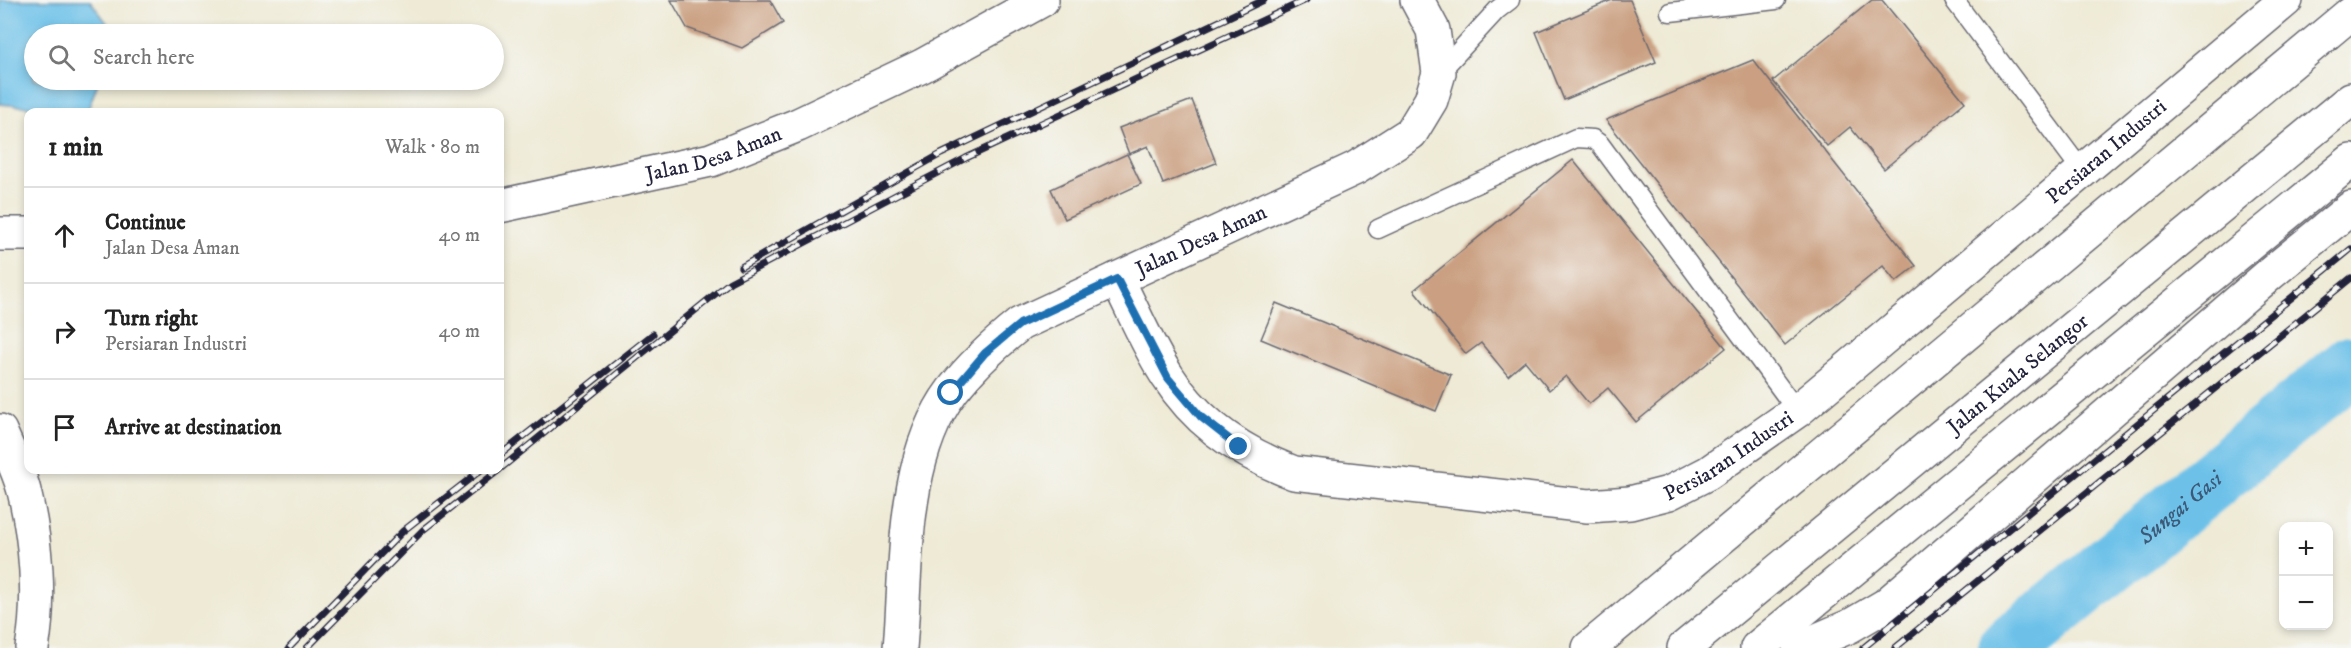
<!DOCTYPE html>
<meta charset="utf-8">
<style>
:root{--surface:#fff;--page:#f6f6f6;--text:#222;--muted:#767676;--line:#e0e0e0}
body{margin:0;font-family:"IM FELL DW Pica",serif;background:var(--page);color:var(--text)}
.controls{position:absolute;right:18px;bottom:18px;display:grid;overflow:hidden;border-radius:12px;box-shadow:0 3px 9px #0003}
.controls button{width:54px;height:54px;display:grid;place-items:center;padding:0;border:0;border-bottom:2px solid var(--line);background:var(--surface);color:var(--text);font:30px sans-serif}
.stop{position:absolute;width:18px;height:18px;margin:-14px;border:4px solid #1f6fb2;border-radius:50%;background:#fff}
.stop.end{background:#1f6fb2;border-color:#fff;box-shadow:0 2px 6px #0008}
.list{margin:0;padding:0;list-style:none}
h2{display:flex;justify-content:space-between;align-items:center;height:78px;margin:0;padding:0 24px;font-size:26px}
h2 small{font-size:20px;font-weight:400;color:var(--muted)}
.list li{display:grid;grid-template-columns:39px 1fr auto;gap:18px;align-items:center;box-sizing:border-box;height:96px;padding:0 24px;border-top:2px solid var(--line)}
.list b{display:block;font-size:22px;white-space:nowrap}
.list p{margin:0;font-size:20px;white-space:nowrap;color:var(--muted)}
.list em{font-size:20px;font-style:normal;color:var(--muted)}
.icon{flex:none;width:33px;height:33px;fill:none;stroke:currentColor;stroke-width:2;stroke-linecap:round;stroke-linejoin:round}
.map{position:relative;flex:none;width:2351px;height:648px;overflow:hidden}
.search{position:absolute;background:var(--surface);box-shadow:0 3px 9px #0003;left:24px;top:24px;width:480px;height:66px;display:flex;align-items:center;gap:15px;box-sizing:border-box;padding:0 21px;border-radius:33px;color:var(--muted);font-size:22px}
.panel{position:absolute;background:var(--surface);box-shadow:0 3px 9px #0003;left:24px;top:108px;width:480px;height:366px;border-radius:12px}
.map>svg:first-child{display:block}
.water{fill:#6dc1e9;stroke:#487292;stroke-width:1.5}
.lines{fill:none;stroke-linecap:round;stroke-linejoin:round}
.river{stroke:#6dc1e9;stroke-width:60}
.building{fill:#cba082}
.lane-casing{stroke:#696871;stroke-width:21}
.street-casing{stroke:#696871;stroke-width:36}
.secondary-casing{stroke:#696871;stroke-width:36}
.highway-casing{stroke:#696871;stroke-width:36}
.lane{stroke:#fff;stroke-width:18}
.street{stroke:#fff;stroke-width:33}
.secondary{stroke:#fff;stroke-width:33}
.highway{stroke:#fff;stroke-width:33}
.rail-casing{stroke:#22223b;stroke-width:7}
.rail{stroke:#f6f6f2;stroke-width:4.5;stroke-dasharray:14;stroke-linecap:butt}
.route{stroke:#1f6fb2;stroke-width:8}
.labels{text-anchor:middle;stroke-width:4.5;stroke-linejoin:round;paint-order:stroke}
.street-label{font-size:21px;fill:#22223b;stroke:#f6f6f2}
.water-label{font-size:22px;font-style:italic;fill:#3c5a78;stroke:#f6f6f2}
</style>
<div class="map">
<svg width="2351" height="648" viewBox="0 0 2351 648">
<rect width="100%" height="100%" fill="#f6f6f2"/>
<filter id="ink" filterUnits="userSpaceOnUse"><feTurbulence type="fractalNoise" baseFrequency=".0167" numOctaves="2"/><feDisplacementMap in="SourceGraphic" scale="12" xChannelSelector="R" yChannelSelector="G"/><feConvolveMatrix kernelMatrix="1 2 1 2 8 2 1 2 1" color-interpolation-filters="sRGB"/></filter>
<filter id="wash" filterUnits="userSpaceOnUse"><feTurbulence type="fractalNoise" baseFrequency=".008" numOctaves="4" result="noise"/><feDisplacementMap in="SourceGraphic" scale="24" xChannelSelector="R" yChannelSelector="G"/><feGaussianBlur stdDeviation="1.35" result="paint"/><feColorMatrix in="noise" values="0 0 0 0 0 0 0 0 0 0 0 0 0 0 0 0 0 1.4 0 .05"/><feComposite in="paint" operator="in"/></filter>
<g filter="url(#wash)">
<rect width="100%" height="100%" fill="#eeead5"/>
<!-- water -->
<path class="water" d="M0 0H90L115 34H34V80H99L87 112 0 104Z"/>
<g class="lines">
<!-- river -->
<path class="river" id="s1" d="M2008 648 2351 366"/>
</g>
<g id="blocks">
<!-- building -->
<path class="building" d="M671 0H770L783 23 742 48 687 28Z
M1612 0H1630L1656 62 1564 100 1536 32Z
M1872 0H1882L1965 102 1884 169 1850 127 1827 146 1773 81Z
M1753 60 1916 266 1896 282 1883 266 1785 345 1606 120Z
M1192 100 1216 163 1163 184 1148 146 1129 154 1119 128Z
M1127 154 1141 184 1065 219 1051 189Z
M1573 160 1726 348 1636 422 1608 388 1589 404 1566 376 1549 390 1525 361 1508 376 1481 343 1466 354 1414 290Z
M1276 303 1451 375 1436 411 1261 339Z"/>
</g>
</g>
<g filter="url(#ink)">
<use href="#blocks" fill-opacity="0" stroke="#696871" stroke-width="1.5"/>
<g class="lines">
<!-- lane casing -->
<g class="lane-casing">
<path id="lane" d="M1954 0 2082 171
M1670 12 1776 0
M1439 73 1497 10 1510 0
M1378 229 1576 138 1593 139 1600 144 1797 411"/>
</g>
<!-- street casing -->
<g class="street-casing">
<path id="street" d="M0 431C8 450 19 471 24 491 36 540 41 599 32 648"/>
</g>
<!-- secondary casing -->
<g class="secondary-casing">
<g id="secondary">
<path id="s2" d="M500 206 711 160 798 125 922 66 1042 0"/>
<path d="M0 234H28"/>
<path id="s3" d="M1117 279C1134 312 1148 347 1168 377 1197 423 1244 454 1294 473L1588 506 1630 503 1669 493 1708 473 1797 411 2286 0"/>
<path id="s4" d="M900 648C907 567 901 459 952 391 972 365 995 344 1020 324L1356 168 1411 133 1431 100 1439 73 1433 30 1417 0"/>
</g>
</g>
<!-- highway casing -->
<g class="highway-casing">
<g id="highway">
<path d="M1589 648 2351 13"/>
<path id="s5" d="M1684 648 2351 99"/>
<path d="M1757 648 2351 161"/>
<path d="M1799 648 1850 626 1886 605 2270 274 2351 208"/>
</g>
</g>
<!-- lane -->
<use href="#lane" class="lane"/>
<!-- street -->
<use href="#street" class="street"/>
<!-- secondary -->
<use href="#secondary" class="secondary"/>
<!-- highway -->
<use href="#highway" class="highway"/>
<!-- rail casing -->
<g class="rail-casing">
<path id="rail" d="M741 267 941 154 1264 0
M500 455 653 334
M500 469 730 282 966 158 1306 0
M289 648 403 531 481 470
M307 648 423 530 499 470
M1863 648 2351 249
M1895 648 2351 278"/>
</g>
<!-- rail -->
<use href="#rail" class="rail"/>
</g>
</g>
<g class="lines" filter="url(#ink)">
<!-- route -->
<path class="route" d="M951 393 985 353 1020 324 1117 279 1168 378 1201 417 1239 447"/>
</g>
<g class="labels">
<!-- street labels -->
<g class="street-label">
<text dy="7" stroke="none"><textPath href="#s3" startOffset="1206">Persiaran Industri</textPath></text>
<text dy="7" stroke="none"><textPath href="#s2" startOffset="220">Jalan Desa Aman</textPath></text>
<text dy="7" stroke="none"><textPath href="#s4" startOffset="561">Jalan Desa Aman</textPath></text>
<text dy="7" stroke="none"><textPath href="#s5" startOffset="432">Jalan Kuala Selangor</textPath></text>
<text dy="7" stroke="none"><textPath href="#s3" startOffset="720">Persiaran Industri</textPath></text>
</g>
<!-- water labels -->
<g class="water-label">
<text dy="8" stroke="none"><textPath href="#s1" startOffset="222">Sungai Gasi</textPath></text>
</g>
</g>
</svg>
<div class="controls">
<button>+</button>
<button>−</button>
</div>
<div class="stop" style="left:951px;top:393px"></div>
<div class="stop end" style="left:1239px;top:447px"></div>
<div class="search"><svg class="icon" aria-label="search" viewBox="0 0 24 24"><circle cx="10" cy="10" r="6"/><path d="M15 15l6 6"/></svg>Search here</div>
<section class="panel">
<h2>1 min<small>Walk · 80 m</small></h2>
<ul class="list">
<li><svg class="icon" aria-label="ahead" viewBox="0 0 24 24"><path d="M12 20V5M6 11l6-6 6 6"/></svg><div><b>Continue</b><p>Jalan Desa Aman</p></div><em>40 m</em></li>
<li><svg class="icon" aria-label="right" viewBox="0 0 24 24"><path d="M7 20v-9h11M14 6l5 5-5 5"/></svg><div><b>Turn right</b><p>Persiaran Industri</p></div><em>40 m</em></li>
<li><svg class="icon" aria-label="arrive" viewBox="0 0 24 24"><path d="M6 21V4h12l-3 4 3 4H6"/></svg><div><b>Arrive at destination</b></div></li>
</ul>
</section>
</div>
